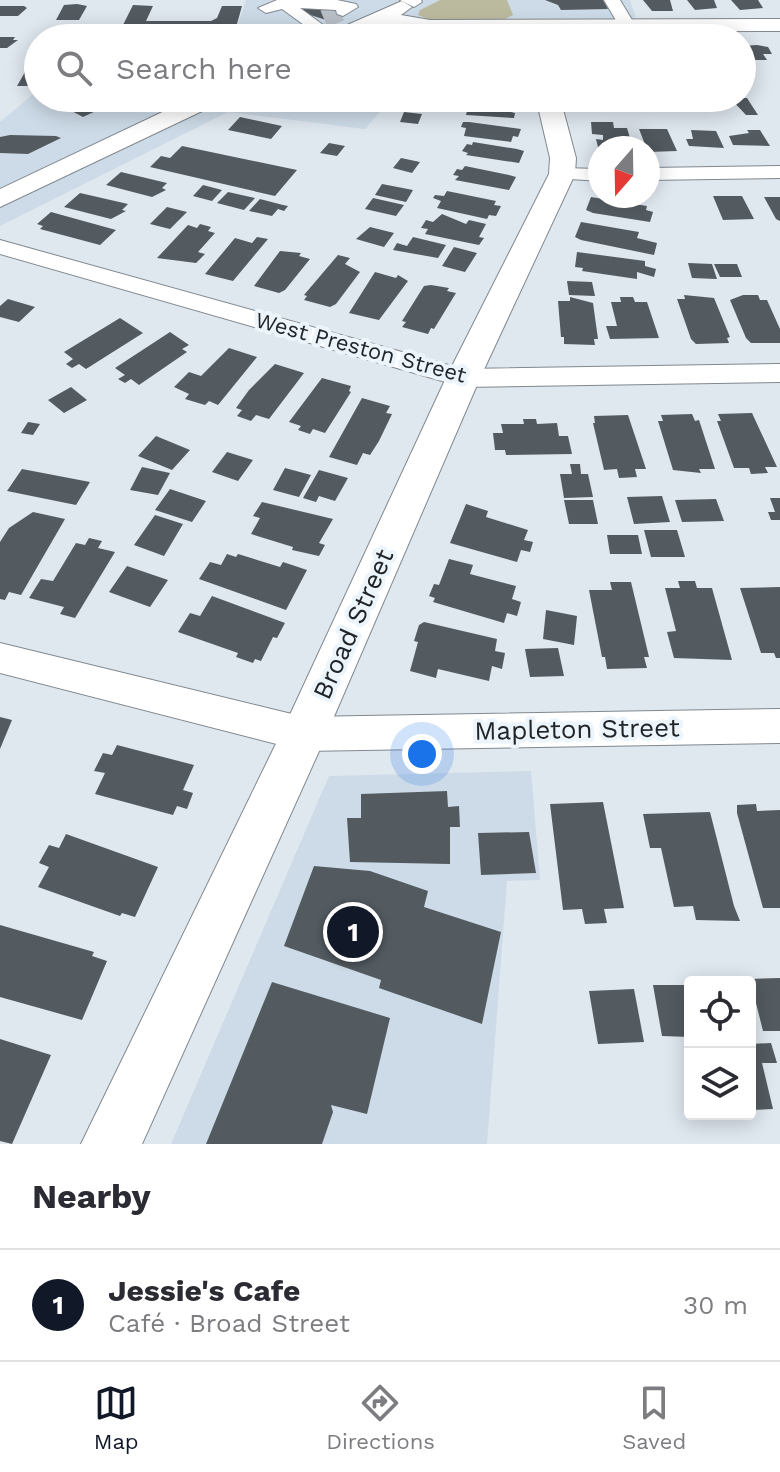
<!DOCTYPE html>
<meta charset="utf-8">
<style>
:root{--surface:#fff;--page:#f2f2f3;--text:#2b2b33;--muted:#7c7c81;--line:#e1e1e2;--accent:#111827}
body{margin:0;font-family:"Work Sans",sans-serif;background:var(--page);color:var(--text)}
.controls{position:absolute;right:24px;bottom:24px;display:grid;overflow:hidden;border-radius:8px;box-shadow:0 4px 20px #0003}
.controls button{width:72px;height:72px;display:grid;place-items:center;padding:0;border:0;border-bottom:2px solid var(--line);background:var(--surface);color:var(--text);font:40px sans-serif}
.compass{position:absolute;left:588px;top:136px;width:72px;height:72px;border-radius:50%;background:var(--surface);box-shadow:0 4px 20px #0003;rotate:200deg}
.you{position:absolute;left:422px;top:754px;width:28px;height:28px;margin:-20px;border:6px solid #fff;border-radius:50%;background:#1a73e8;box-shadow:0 0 0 12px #1a73e833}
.badge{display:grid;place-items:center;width:52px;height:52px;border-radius:50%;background:var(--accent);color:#fff;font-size:26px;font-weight:700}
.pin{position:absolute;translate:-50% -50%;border:4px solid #fff;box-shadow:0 2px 8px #0006}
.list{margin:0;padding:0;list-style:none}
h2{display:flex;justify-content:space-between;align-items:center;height:104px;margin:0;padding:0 32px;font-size:34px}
h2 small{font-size:26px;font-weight:400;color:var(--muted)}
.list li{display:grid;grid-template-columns:52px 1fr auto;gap:24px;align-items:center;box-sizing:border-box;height:112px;padding:0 32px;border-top:2px solid var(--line)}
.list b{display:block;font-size:30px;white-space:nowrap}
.list p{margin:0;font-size:26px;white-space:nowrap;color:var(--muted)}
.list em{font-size:26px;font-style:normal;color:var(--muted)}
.icon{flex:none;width:44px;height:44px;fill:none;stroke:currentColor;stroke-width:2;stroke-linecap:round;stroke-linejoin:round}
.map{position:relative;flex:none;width:780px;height:1144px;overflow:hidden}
.search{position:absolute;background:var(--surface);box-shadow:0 4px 20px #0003;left:24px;right:24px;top:24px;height:88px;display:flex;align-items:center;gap:20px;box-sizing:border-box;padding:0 28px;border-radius:44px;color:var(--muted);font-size:30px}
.sheet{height:216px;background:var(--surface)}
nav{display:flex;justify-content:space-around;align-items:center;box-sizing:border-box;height:112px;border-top:2px solid var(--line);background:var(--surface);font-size:22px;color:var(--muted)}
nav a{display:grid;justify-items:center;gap:4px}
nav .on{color:var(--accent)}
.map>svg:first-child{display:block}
.built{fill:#cddbe8}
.green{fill:#bcba9e}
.building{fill:#535b61}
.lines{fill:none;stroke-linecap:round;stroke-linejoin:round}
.minor-tunnel{stroke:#b9c0c7;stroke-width:18;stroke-dasharray:18 9;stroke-linecap:butt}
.minor-casing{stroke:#81898f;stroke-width:2}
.major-casing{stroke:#81898f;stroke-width:2}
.minor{fill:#fff;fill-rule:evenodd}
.major{fill:#fff;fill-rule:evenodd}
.labels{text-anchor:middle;stroke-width:8;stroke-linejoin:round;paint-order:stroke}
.far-street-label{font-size:22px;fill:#222528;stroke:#ecf5fc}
.street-label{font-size:26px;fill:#222528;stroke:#ecf5fc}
</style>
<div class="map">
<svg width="780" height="1144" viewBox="0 0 780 1144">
<rect width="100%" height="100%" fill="#dfe7ef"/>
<!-- built -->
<path class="built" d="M246 0H630L641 34H517V38H75L78 33H235Z
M38 90V98H392L365 129 228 112 0 226V122Z
M531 771 540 880 507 881 487 1144H171L329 776Z"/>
<!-- green -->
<path class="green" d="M440 0H507L513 15 503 20H431L418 15 420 10Z"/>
<!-- building -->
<path class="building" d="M545 0H603L608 9 561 10 558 5Z
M643 0H670L673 11H652Z
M687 0H714L717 8 695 10Z
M731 0H758L763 8 740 10Z
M77 4 87 6 79 20H56L64 5Z
M314 4 344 11 326 20 298 11Z
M133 5 153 6 146 21H211L217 18 222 6H242L235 31 121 29Z
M0 6H24L27 8 18 16H0Z
M0 37H15L13 40H18L7 48H0Z
M757 45 768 47 772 54H763L767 60H742V46Z
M25 72H38L37 86H17Z
M94 98H124L83 117 68 109 89 100H98Z
M642 98H660L663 107H646Z
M730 98H747L758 115H746Z
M595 99 620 100 622 108H598Z
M470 101 513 103 511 112 515 113 514 118 466 115 467 111H462Z
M688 101H707L711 110H692Z
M406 102 426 104 423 112 403 110Z
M404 112 422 114 418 124 400 122Z
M240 117 282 126 271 139 228 130Z
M463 122H469L521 129 518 137 513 136 511 142 464 136 466 128 461 127Z
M591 122H613L614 128H627L633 148 598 147 596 139 603 140V135L592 134Z
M639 129H667L677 151 648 152Z
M691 130 716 131 724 148 689 146 686 139H693Z
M747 130H760L770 146 733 145 729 136 749 133Z
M10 135 56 136 61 138 28 154 0 153V137Z
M473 142 517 149 524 151 519 163 466 155 468 153 462 151 467 144 472 145Z
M329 143 345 146 337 156 320 153Z
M182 146 297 170 275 196 150 167 161 156 170 158Z
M401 158 420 162 412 173 393 168Z
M465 166 509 175 516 177 509 190 455 180 459 176 453 175 457 169 462 170Z
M121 172 167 183 162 188 166 190 152 197 106 185Z
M382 184 413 190 406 202 375 195Z
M203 185 222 190 212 201 193 196Z
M447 191 496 201 494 205 501 206 496 216 489 215 487 219 437 208 441 201 433 198 435 195 444 196Z
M228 192 255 198 244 210 217 203Z
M80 193 128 204 122 210 126 211 111 219 64 207Z
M713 196H742L754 219 723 220Z
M591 197 647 206 646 210 653 212 650 222 593 213 586 210Z
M764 197H780V221L776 219Z
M373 198 404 205 396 216 365 209Z
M260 199 283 205 288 206 284 211 278 209 272 216 249 211Z
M167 207 187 212 170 229 150 224Z
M51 212 116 230 100 245 40 229 43 226 37 224Z
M442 214 466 224 469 220 486 224 479 237 484 238 479 245 425 234 428 229 421 228 426 220 433 222Z
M581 222 639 232 637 238 657 243 654 255 581 240 575 237Z
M200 224 211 227 208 231 215 233 198 252 205 254 196 263 157 258 188 225 197 228Z
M370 227 394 233 384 247 356 239Z
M257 237 268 239 233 281 205 274 235 238 252 243Z
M413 237 446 245 438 258 393 250 397 243 407 246Z
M454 247 477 253 465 272 442 266Z
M280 251 301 253 299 256 310 259 285 290 279 293 254 286Z
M577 252 645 261V266L656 269 654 277 637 272V279L582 271 583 268 575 267Z
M338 255 350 258 345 264 360 272 336 304 330 307 304 300 307 296 304 295Z
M688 263 712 264 717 279 692 278Z
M714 264H737L742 277H720Z
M375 272 396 278 398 275 408 281 379 320 349 313Z
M567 281 592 282 595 296 569 295Z
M431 285 449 288 447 291 456 293 434 329 431 328 428 334 402 327 406 322 402 321 424 286Z
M684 295 714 298 730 337 727 338 729 343 696 344 691 339 677 299H685Z
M743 295H758L760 300H767L780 329V343H751L746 338 730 300Z
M570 297 593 303 598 339H594L595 345 564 344V337H561L558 301H570Z
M620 297H633L635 302H647L659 338 610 339 606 326H617L611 302H621Z
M8 299 35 307 19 322 0 317V306Z
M120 318 143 333 86 369 79 364 72 368 66 364 73 359 64 352Z
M170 332 189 345 182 349 187 352 139 385 131 379 125 383 118 379 125 375 115 368Z
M229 348 257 357 218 405 209 401 205 405 185 399 189 394 174 387 189 372 201 376Z
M275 364 304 373 269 419 256 415 251 421 237 416 242 410 236 408 249 390Z
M322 378 351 386 349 391 351 392 325 433 313 429 310 434 298 430 301 426 289 422Z
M71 387 87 400 64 413 48 400Z
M362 398 390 406 386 413 392 414 379 441 370 455 363 453 357 465 329 457Z
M752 413 777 467H765L768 473 751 474 749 468H734L717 421H721L718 414Z
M692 414 695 421 699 420 715 469H699L701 473 673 470 658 421H663L661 415Z
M628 415 646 469H635L637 477 619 478 617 469 604 470 593 423H595L594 416Z
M523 419H536L537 424 557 423 559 436H568L572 454 506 455 505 450H495L493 433H503L501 424H524Z
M28 422 40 424 33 435 21 433Z
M156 436 190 450 172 470 138 456Z
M227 452 253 460 238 481 212 472Z
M570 464H580L581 474H588L593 497 564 498 560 474H572Z
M142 467 170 473 158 495 130 490Z
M285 468 311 475 299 497 273 490Z
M22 469 90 482 76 505 7 491Z
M319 470 348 478 335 501 319 496 316 502 303 498Z
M170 489 206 501 192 522 155 510Z
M662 496 670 522 634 524 627 497Z
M770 498H780V520H771L768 512H775Z
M716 499 724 521 682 522 675 500Z
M564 500H593L598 524H569Z
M262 502 333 519 319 543 325 545 319 556 292 550 293 547 251 534 260 518 253 516Z
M466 504 488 511 486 517 528 530 524 540 533 542 530 552 521 550 517 562 450 543Z
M33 512 65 519 21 595 9 592 5 600 0 599V542L9 528Z
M155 515 183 524 164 556 134 545Z
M644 530H677L685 557H651Z
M607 535H638L642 554H610Z
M89 538 102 541 98 548 115 552 75 618 60 614 64 607 29 598 41 579 53 581 76 543 85 545Z
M227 554 236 557 238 554 280 567 283 562 307 570 286 610 199 579 210 562 221 565Z
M449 559 473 565 470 574 516 586 512 599 521 602 517 616 507 613 504 623 433 602 435 598 429 596 434 584 439 585Z
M127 566 168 580 150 607 109 592Z
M678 581H695L697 588H712L732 660 674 658 667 632 676 631 665 588H680Z
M610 582H631L649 657H644L647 668 607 669 605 657H602L589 590H612Z
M780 587V658H776L774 653H761L740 588Z
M212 596 285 623 277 638 273 637 261 661 255 659 253 663 236 657 238 653 178 632 190 613 200 616Z
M546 610 577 616 574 645 543 639Z
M424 622 497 639 495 651 505 653 502 669 492 666 489 681 438 669 436 678 410 671 418 642 414 641 419 625Z
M558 648 564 676 530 677 525 649Z
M0 717 12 720 0 749Z
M117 745 194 765 183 790 193 793 187 809 177 806 173 815 95 794 105 773 94 771 103 753 112 755Z
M447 791 448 807 459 806 460 827H450V864L350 862 347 818H361V794Z
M603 802 624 908 604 909 607 923 585 924 582 909 563 910 550 804Z
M756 804 757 811 780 810V908H763L737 813V805Z
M710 812 734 906 740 921 696 920 693 906 674 907 661 848H650L643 814Z
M529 832 536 873 481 875 478 833Z
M66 834 158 867 135 917 122 913 120 916 38 887 49 867 39 863 49 845 59 848Z
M314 866 370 871 428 891 424 907 501 932 482 1024 379 988 381 980 284 946Z
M0 925 94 952 92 956 107 961 82 1020 0 997Z
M780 978V1031H763L750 979Z
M272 982 390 1018 367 1114 331 1105 333 1112 322 1144H206Z
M653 985H690V1037L662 1036Z
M634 989 644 1042 598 1044 589 991Z
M0 1039 51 1055 12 1144 0 1141Z
M771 1043 777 1063H762L773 1109 750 1110V1044Z"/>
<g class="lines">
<!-- minor-tunnel -->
<path class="minor-tunnel" d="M324 19 343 11"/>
<!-- minor casing -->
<g class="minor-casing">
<path id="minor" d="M277 0H337L356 4 358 7 343 16 337 14 336 10 300 8 341 38H322L282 9 266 13 258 8Z
M400 0H421L422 2 414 7Z
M604 0H620L635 25 633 29H621Z
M780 166V178L648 180V168Z
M562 168 600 169V181L555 178 552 174Z
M0 240 463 369 780 364V382L463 387 0 254Z
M0 643 304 717 780 709V743L304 751 0 673Z"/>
</g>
<!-- major casing -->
<g class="major-casing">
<path id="major" d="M402 1 412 7 401 15 430 20 780 19V31L430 32 382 25 354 38H326L329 33Z
M192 98H223L219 103 0 207V189Z
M536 98H560L576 158 575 174 480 378 320 749 142 1144H81L288 719 446 378 549 174 550 158Z"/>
</g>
<!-- minor -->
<use href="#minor" class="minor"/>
<!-- major -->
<use href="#major" class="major"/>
</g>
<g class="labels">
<!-- far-street labels -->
<g class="far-street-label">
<text transform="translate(361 347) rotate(15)" y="8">West Preston Street</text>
</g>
<!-- street labels -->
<g class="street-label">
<text transform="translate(353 624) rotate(-66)" y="9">Broad Street</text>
<text transform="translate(577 729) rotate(-1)" y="9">Mapleton Street</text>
</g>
</g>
</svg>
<div class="controls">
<button><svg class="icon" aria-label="locate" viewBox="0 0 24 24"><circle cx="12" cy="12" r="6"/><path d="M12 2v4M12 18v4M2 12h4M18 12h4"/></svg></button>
<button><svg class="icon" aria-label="layers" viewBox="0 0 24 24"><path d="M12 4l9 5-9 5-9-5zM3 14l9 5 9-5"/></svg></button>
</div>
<svg class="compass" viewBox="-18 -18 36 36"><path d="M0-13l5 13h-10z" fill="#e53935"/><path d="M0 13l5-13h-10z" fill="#7c7c81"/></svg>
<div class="you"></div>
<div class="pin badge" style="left:353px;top:932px">1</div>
<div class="search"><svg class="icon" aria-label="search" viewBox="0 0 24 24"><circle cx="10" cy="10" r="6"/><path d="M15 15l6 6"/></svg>Search here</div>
</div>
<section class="sheet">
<h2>Nearby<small></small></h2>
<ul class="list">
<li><span class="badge">1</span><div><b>Jessie's Cafe</b><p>Café · Broad Street</p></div><em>30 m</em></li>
</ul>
</section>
<nav>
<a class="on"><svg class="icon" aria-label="map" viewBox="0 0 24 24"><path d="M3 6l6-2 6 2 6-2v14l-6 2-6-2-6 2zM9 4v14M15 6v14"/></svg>Map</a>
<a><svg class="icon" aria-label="directions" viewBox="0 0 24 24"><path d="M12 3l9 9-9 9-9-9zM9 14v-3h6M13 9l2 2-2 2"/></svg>Directions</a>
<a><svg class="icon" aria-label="saved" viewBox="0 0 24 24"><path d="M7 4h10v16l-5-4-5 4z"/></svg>Saved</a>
</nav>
